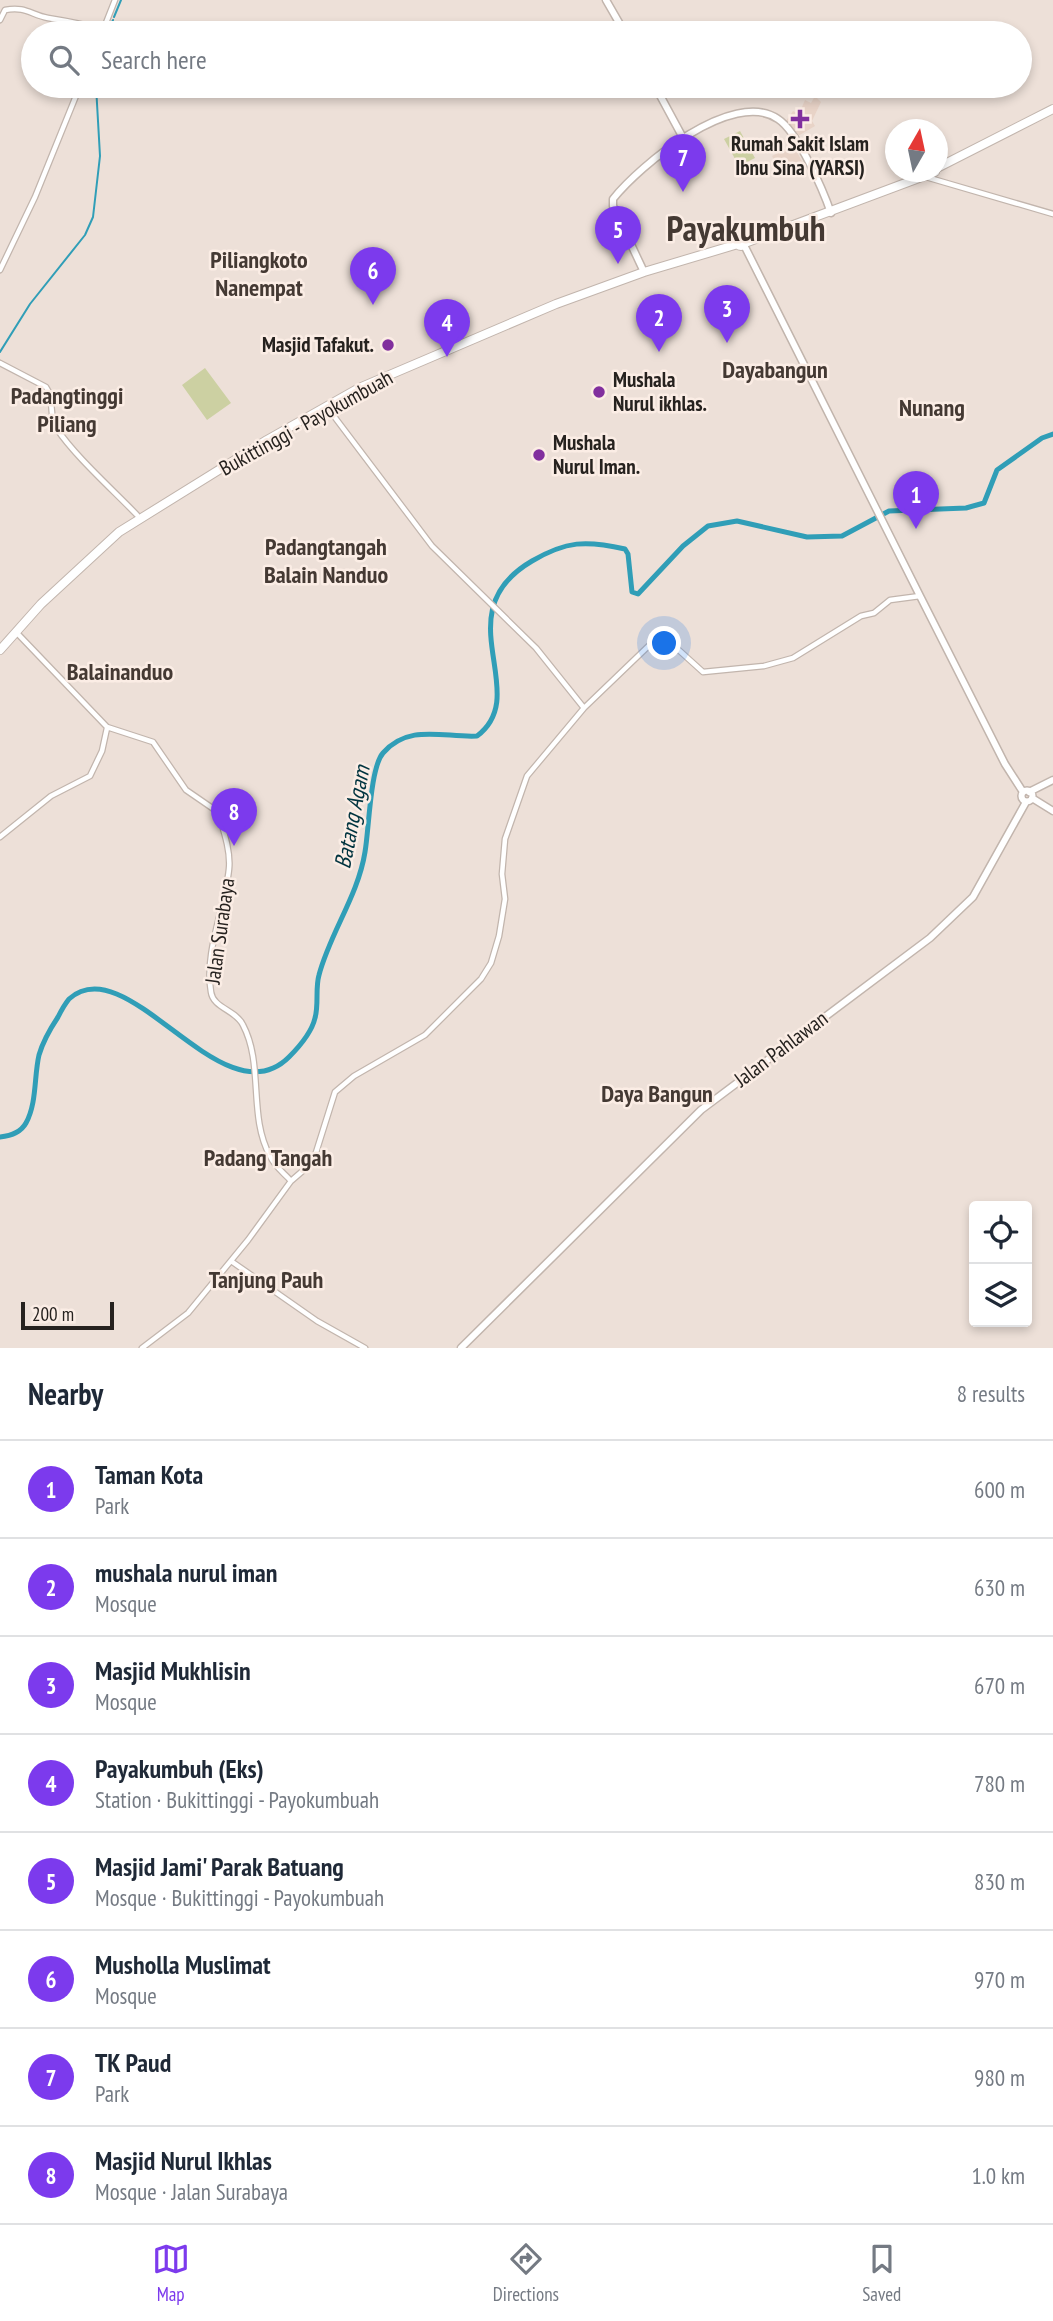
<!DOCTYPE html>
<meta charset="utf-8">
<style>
:root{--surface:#fff;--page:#f6f6f7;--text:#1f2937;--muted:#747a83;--line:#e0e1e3;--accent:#7c3aed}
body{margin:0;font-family:"PT Sans Narrow",sans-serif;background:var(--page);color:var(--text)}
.controls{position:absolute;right:21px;bottom:21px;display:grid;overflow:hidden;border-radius:7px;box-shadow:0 4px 10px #0003}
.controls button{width:63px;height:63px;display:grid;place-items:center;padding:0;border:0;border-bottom:2px solid var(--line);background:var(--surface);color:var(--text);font:35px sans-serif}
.compass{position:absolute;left:885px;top:119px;width:63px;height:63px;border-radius:50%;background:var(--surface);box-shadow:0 4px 10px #0003;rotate:9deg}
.scale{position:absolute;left:21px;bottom:18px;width:93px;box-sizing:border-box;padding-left:7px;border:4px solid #26221f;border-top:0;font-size:19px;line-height:24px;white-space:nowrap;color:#26221f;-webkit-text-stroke:5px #fbede5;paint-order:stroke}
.you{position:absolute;left:665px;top:644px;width:24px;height:24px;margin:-18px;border:5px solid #fff;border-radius:50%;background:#1a73e8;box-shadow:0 0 0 10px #1a73e833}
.badge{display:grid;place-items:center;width:46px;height:46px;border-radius:50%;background:var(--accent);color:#fff;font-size:23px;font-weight:700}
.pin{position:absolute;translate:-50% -58px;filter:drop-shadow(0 2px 4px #0008)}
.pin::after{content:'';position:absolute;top:37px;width:24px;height:21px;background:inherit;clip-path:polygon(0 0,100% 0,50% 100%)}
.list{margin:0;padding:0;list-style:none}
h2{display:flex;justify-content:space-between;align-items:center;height:91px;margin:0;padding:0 28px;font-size:30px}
h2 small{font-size:23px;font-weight:400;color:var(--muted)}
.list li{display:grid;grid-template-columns:46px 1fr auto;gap:21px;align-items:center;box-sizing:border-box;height:98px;padding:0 28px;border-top:2px solid var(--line)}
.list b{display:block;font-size:26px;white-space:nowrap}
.list p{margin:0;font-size:23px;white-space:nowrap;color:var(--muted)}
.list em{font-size:23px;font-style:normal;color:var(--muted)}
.icon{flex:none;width:38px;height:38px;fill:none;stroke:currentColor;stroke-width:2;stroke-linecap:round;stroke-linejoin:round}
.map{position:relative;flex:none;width:1053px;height:1348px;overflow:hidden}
.search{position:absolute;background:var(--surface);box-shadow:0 4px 10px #0003;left:21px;right:21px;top:21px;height:77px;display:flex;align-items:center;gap:18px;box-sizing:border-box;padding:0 24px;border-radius:38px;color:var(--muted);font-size:26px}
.sheet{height:875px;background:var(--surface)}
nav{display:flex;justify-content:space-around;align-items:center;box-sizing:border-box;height:98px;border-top:2px solid var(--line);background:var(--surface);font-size:19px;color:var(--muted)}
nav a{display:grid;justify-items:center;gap:4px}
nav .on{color:var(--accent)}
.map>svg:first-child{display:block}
.built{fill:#e8d3c7}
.green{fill:#ccd0a2}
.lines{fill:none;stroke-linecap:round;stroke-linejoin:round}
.stream{stroke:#309eb7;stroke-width:2}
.river{stroke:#309eb7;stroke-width:5}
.minor-casing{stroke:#c2b5ad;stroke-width:7}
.major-casing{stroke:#c2b5ad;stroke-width:9}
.highway-casing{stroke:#c2b5ad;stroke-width:10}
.minor{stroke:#fff;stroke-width:4.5}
.major{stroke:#fff;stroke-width:6}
.highway{stroke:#fff;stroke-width:8}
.poi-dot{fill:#812f9e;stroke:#fbede5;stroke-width:2.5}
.labels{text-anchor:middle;stroke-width:5;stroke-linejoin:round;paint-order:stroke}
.poi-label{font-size:21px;font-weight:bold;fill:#26221f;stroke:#fbede5;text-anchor:start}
.street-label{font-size:21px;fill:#26221f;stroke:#fbede5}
.water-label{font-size:23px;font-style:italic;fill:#01343f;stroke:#fbede5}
.quarter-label{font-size:24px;font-weight:bold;fill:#443933;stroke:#fbede5}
.town-label{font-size:35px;font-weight:bold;fill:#443933;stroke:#fbede5}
</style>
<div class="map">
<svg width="1053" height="1348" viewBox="0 0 1053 1348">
<rect width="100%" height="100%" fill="#ede0d8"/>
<!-- built -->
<path class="built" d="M815 96 821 102 812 121 815 126 798 136 786 121 793 111 799 114 805 100 811 103Z
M793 145 803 163 780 172 772 156Z"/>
<!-- green -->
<path class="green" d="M740 131 755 158 739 166 724 139Z
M205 368 231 403 207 420 182 385Z"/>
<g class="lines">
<!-- stream -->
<path class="stream" d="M114 17 121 0
M107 33 113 20
M0 352 30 304 85 235 93 217 100 156 96 86"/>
<!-- river -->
<path class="river" d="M0 1137C10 1136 21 1132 26 1123 37 1103 34 1076 39 1055 43 1041 50 1029 58 1017 61 1011 65 1004 69 999 128 946 223 1123 289 1057 299 1047 312 1031 315 1018 319 1004 315 989 319 975 330 933 358 896 365 852 369 830 370 768 383 753 409 723 445 738 477 736 534 693 443 613 532 561 566 541 586 540 625 549L628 554 632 592 638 594 683 546 708 526 737 521 807 537 842 536 889 511 966 508 984 503 997 470 1042 438 1053 434"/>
<!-- minor casing -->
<g class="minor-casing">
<path id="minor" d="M0 20 5 10C26 6 31 15 48 18 67 21 84 24 103 30
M102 33 115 0
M926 177 1053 214
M0 270 35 197 80 86
M0 363 46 387C55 399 48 416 57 429 74 455 114 491 137 515
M327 407 432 546 536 648 584 708
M17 633 107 727 153 742 186 790 218 812C223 829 231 851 229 869 225 909 204 951 211 992 213 1008 236 1010 243 1025 264 1065 248 1116 270 1156 274 1166 284 1173 291 1181
M0 837 51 796 90 776 102 751 107 728
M231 1261 317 1321 365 1348
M142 1348 188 1313 248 1240 291 1181 313 1162 335 1092 354 1076 425 1035 481 979 491 963 499 936 505 899 502 874 505 839 527 776 584 708 661 634 703 672 764 666 793 658 861 616 874 613 890 600 920 596"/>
</g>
<!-- major casing -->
<g class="major-casing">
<path id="major" d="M606 0 625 33
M655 86 682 136
M744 245 920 596 1005 764 1023 792
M644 272 613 206V199C640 165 733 88 778 119 798 132 823 190 831 213
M1021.5 796a5.5 5.5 0 1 1 11 0a5.5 5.5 0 1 1-11 0Z
M1029 792 1053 780
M1032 798 1053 811
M461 1348 701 1110 930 938 973 897 1026 802"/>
</g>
<!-- highway casing -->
<g class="highway-casing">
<path id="highway" d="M937 168 1053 109
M737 242a4 4 0 1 1 8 0a4 4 0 1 1-8 0Z
M745 243 935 172
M0 650 41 604 119 532 267 440 359 388 556 304 644 272 738 244"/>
</g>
<!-- minor -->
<use href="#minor" class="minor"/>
<!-- major -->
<use href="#major" class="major"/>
<!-- highway -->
<use href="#highway" class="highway"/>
</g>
<!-- markers -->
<g class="poi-dot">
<path d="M796.5 108.5h7v7h7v7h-7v7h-7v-7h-7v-7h7z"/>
<circle cx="388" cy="345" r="7"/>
<circle cx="599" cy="392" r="7"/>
<circle cx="539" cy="455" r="7"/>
</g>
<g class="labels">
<!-- poi labels -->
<g class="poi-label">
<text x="800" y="151" text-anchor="middle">Rumah Sakit Islam<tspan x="800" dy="24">Ibnu Sina (YARSI)</tspan></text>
<text x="374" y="352" text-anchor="end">Masjid Tafakut.</text>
<text x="613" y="387">Mushala<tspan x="613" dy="24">Nurul ikhlas.</tspan></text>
<text x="553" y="450">Mushala<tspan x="553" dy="24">Nurul Iman.</tspan></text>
</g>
<!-- street labels -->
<g class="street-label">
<text transform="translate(306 423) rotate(-29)" y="7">Bukittinggi - Payokumbuah</text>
<text transform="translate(220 931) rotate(-82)" y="7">Jalan Surabaya</text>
<text transform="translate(781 1049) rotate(-37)" y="7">Jalan Pahlawan</text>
</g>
<!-- water labels -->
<g class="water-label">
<text transform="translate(352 817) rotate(-79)" y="8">Batang Agam</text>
</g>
<!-- quarter labels -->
<g class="quarter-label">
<text x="259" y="268">Piliangkoto<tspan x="259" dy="28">Nanempat</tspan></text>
<text x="775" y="378">Dayabangun</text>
<text x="67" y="404">Padangtinggi<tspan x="67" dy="28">Piliang</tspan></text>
<text x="932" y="416">Nunang</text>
<text x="326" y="555">Padangtangah<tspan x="326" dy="28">Balain Nanduo</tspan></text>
<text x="120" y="680">Balainanduo</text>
<text x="657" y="1102">Daya Bangun</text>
<text x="268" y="1166">Padang Tangah</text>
<text x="266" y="1288">Tanjung Pauh</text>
</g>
<!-- town labels -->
<g class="town-label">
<text x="746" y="241">Payakumbuh</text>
</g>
</g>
</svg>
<div class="controls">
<button><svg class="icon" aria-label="locate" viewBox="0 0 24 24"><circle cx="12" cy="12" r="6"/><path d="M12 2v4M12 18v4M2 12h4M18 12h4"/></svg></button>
<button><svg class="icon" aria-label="layers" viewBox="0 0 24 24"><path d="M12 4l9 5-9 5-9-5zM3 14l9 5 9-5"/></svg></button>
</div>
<svg class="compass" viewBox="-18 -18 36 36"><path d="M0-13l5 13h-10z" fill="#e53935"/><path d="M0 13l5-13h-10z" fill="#747a83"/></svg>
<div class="scale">200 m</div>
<div class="you"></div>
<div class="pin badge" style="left:916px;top:529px">1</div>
<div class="pin badge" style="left:659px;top:352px">2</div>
<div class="pin badge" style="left:727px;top:343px">3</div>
<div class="pin badge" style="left:447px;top:357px">4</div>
<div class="pin badge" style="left:618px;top:264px">5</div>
<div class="pin badge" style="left:373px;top:305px">6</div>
<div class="pin badge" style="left:683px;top:192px">7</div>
<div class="pin badge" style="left:234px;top:846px">8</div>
<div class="search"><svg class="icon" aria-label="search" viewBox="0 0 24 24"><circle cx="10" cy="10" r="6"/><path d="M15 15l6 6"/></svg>Search here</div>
</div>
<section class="sheet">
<h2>Nearby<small>8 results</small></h2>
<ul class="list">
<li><span class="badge">1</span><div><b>Taman Kota</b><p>Park</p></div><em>600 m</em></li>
<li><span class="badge">2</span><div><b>mushala nurul iman</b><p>Mosque</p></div><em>630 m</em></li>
<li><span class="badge">3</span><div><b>Masjid Mukhlisin</b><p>Mosque</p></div><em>670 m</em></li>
<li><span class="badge">4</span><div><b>Payakumbuh (Eks)</b><p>Station · Bukittinggi - Payokumbuah</p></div><em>780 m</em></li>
<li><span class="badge">5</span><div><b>Masjid Jami' Parak Batuang</b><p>Mosque · Bukittinggi - Payokumbuah</p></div><em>830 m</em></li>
<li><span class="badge">6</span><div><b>Musholla Muslimat</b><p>Mosque</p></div><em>970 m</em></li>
<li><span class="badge">7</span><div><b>TK Paud</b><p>Park</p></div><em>980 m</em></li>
<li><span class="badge">8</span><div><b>Masjid Nurul Ikhlas</b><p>Mosque · Jalan Surabaya</p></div><em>1.0 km</em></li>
</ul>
</section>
<nav>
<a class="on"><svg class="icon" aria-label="map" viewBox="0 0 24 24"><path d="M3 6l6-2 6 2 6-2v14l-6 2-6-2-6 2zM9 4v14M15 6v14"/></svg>Map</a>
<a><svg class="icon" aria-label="directions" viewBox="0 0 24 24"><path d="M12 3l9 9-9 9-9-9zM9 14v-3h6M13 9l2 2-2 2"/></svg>Directions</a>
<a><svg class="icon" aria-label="saved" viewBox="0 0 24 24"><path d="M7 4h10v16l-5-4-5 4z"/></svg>Saved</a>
</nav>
